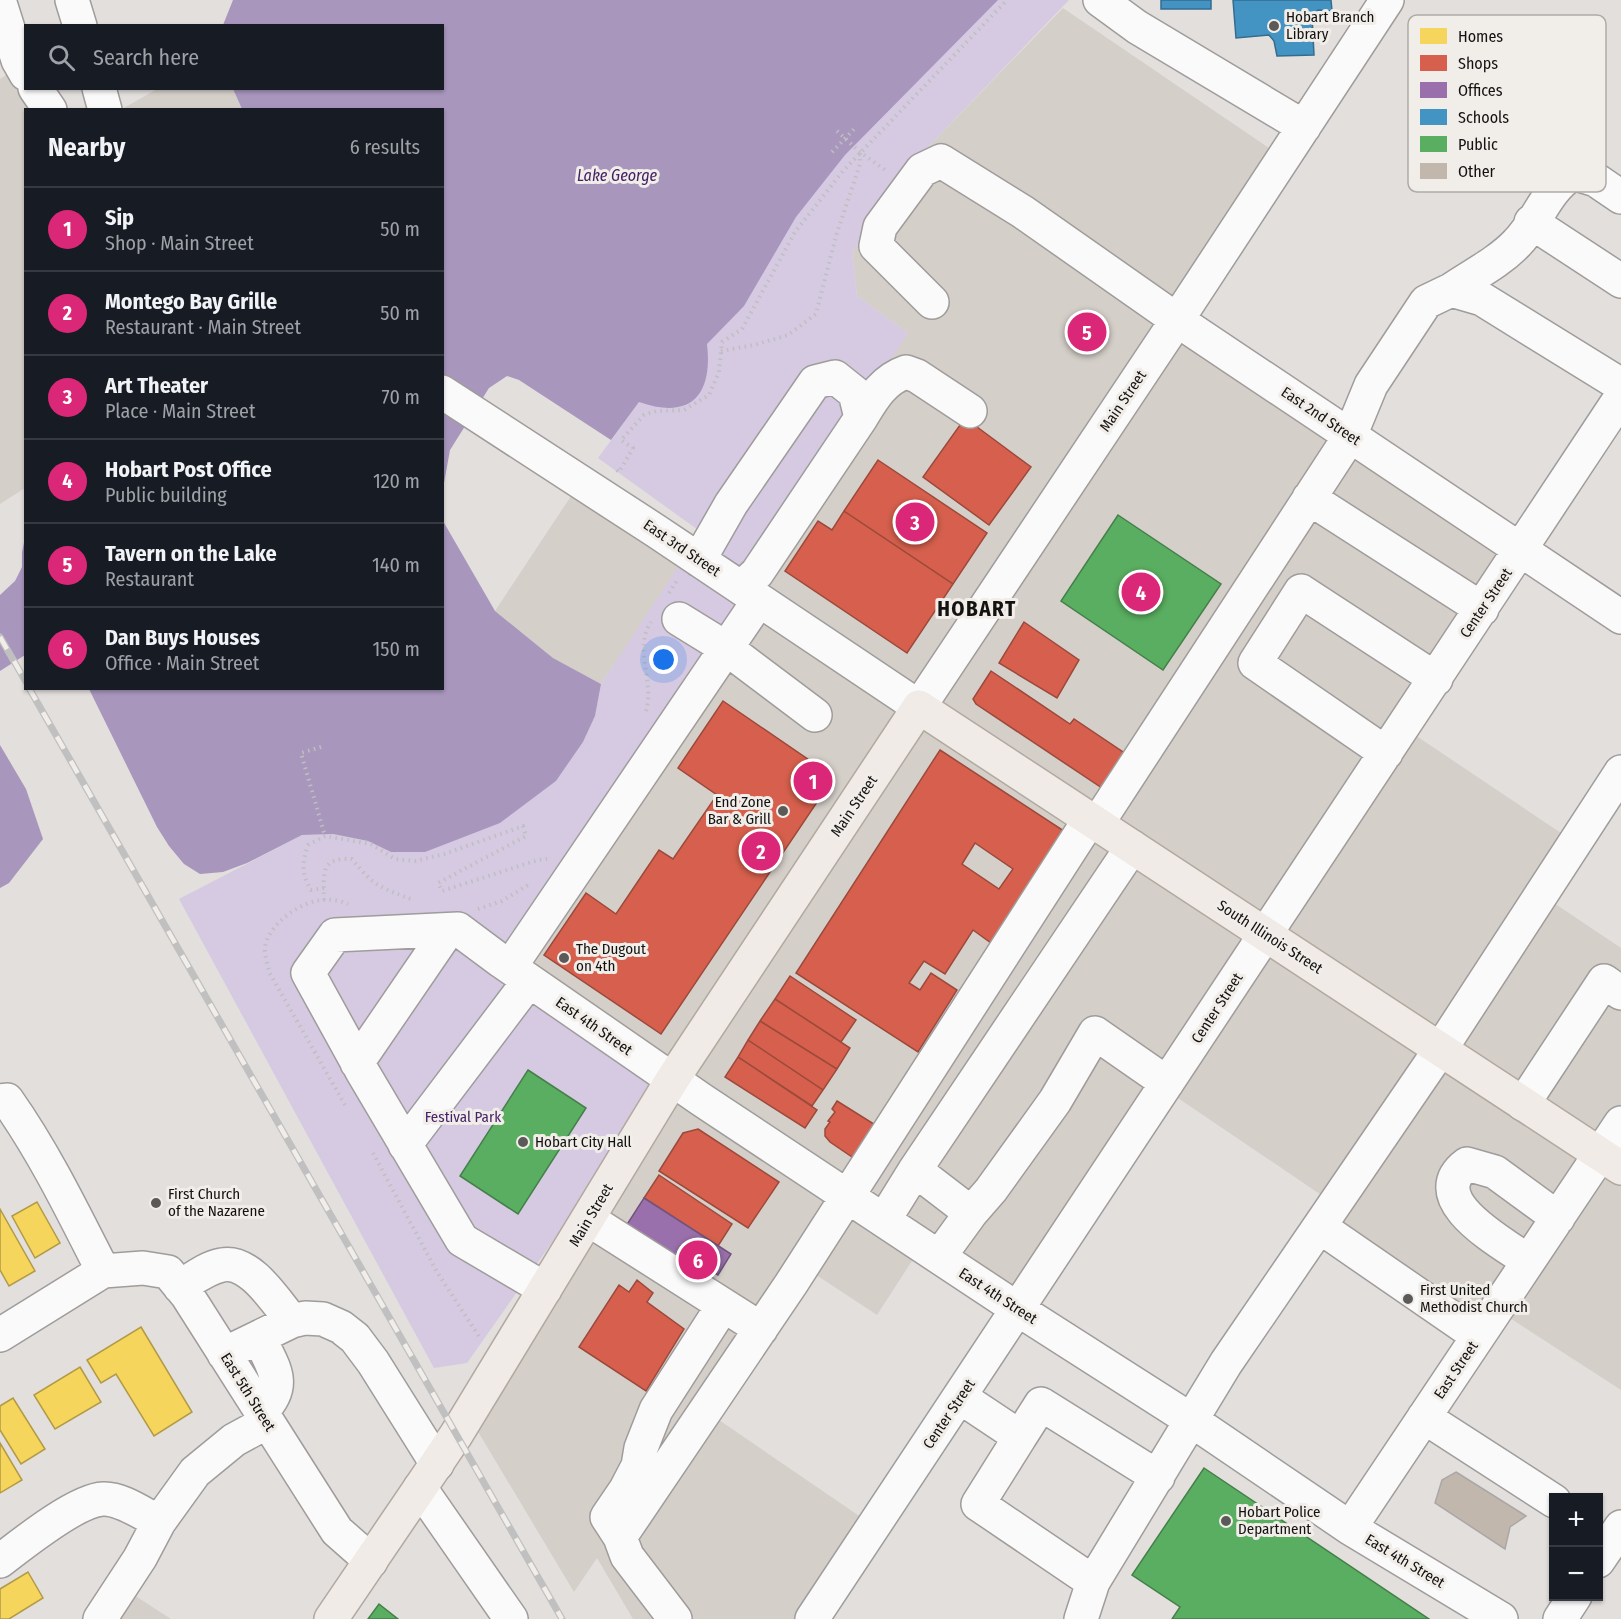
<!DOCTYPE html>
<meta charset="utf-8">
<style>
:root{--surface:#171b24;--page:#20242c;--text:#f1f3f6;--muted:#9ea1a6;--line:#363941;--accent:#db2777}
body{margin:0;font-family:"Fira Sans Condensed",sans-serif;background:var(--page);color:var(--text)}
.controls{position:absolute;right:18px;bottom:18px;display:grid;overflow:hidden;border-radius:0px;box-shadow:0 2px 4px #0004}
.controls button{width:54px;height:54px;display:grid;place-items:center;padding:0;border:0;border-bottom:2px solid var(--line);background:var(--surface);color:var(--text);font:30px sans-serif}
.you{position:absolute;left:664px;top:660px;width:21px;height:21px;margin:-15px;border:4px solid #fff;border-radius:50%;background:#1a73e8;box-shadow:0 0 0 9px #1a73e833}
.badge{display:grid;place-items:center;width:39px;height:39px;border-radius:50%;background:var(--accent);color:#fff;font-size:20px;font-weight:700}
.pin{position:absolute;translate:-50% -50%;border:3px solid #fff;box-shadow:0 2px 6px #0006}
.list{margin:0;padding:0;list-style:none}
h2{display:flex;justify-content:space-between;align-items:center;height:78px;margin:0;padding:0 24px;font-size:26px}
h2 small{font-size:20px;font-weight:400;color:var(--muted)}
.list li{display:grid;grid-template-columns:39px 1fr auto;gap:18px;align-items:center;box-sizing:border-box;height:84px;padding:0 24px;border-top:2px solid var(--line)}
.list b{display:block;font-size:22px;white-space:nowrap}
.list p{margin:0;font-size:20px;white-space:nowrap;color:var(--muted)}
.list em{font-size:20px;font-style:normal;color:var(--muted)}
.icon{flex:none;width:33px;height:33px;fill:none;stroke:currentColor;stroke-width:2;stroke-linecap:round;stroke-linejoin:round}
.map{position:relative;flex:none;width:1621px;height:1619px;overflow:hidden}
.search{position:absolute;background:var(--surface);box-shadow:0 2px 4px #0004;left:24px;top:24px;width:420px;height:66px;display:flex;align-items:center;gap:15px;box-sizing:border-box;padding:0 21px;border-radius:0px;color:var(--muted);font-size:22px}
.panel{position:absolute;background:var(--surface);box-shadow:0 2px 4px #0004;left:24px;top:108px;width:420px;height:582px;border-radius:0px}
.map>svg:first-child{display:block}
.built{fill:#d5cfc9}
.green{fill:#d5cae2}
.water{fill:#a896bd}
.homes{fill:#f6d55c;stroke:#b29a46;stroke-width:1.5}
.shops{fill:#d6604d;stroke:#9c493b;stroke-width:1.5;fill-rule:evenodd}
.offices{fill:#9970ab;stroke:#71547d;stroke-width:1.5}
.schools{fill:#4393c3;stroke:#356c8e;stroke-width:1.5}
.public{fill:#5aae61;stroke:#457f49;stroke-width:1.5}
.building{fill:#c2b7ac;stroke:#aaa7a6;stroke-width:1.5}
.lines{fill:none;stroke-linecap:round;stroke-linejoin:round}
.minor-casing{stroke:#9f9c9b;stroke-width:36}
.major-casing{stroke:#b2a89f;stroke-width:36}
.path{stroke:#bfbfbf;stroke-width:4;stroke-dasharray:1.5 4.5;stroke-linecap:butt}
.minor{stroke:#fbfafa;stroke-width:33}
.major{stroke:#f0ebe6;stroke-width:33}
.rail-casing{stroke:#c1c0c0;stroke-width:7}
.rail{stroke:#f1ede9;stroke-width:4.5;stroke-dasharray:14;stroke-linecap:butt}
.poi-dot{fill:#5b5a58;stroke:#f1ede9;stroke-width:2}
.labels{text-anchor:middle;stroke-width:6;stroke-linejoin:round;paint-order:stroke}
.poi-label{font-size:15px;fill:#131211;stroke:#f1ede9;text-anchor:start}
.street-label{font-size:15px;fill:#131211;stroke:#f1ede9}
.park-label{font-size:15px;fill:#47246a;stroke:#f1ede9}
.water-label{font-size:16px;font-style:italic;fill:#432065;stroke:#f1ede9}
.district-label{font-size:21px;font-weight:bold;letter-spacing:1.5px;fill:#131211;stroke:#f1ede9}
.key{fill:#f1ede9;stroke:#aeaba8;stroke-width:1.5}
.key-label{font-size:16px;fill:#131211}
</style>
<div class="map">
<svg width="1621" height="1619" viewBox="0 0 1621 1619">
<rect width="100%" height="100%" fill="#e2dfdd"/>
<!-- built -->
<path class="built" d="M1063 8 1281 156 918 702 757 595 885 367 908 333 857 296 852 252 897 186 930 145Z
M18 67 44 109 26 110 25 488 0 504V79Z
M157 89H233L242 109H122Z
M1177 324 1517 552 1018 1305 921 1247 877 1315 798 1263 700 1407 871 1524 808 1619H633L597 1558 574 1592 471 1420Z
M579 484 686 556 601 684 553 658 495 611Z
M753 602 913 710 665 1082 504 969Z
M1406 729 1573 841 1539 893 1621 948V1120L1600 1152 1271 932Z
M1266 940 1437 1050 1333 1203 1166 1090Z
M1441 1053 1595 1156 1478 1332 1324 1225Z
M1601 1158 1621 1171V1390L1499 1311Z
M117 1584 171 1619H94Z"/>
<!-- green -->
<path class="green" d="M953 0H1069L930 145 897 186 852 252 857 296 908 333 886 367 899 377 504 969 665 1082 467 1363 434 1368 179 899 302 835 333 834 368 841 391 852 500 823 556 781 583 742 595 716 601 684 701 532 598 458 639 402Z"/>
<!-- water -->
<path class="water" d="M233 0H998L845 155 796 217 744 306 707 344C713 396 690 420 639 402L611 440 519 380 507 376 489 388 450 450 444 483 443 521 495 611 553 658 601 684 595 716 583 742 556 781 500 823 425 852H391L368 841 333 834 302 835 247 863 223 872 200 874 184 864 169 846 157 827 89 689 442 688V110L242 109 233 89 442 88V26L223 25Z
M25 538V655L0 671V595L15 581 22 567V552Z
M0 745 26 789 43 839 9 883 0 888Z"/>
<!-- homes -->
<path class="homes" d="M37 1202 60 1243 35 1258 12 1216Z
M0 1209 35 1271 9 1286 0 1270Z
M141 1327 192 1412 154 1436 116 1374 101 1383 87 1360Z
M80 1367 101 1402 55 1429 34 1395Z
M13 1398 45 1449 21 1464 0 1430V1406Z
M0 1443 22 1480 0 1493Z
M28 1572 43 1598 9 1619H0V1589Z"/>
<!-- shops -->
<path class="shops" d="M965 418 1031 467 989 525 923 477Z
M878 460 987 533 953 584 844 511Z
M844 511 953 584 907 653 785 571 818 521 832 530Z
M1024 622 1079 660 1057 698 999 663Z
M991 671 1070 724 1074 719 1126 754 1102 788 976 704 973 699Z
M723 701 834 777 661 1034 544 955 586 893 616 914 659 850 673 859 717 795 678 768Z
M940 750 1070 835 991 943 973 930 945 974 924 961 909 983 920 990 931 973 957 990 918 1052 796 973ZM975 843 1013 869 999 889 962 864Z
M790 976 856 1020 841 1042 775 999Z
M775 999 850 1048 837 1069 760 1021Z
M760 1021 837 1069 823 1090 748 1040Z
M748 1040 823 1090 812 1106 738 1057Z
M738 1057 817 1110 805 1128 725 1077Z
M837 1101 877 1126 855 1159 830 1142 825 1136V1129L830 1122 828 1121 835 1112 832 1109Z
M698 1129 779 1182 748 1228 659 1171 683 1133Z
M659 1175 732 1224 718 1246 644 1198Z
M637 1280 653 1293 647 1302 684 1329 646 1391 579 1347 619 1285 629 1292Z"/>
<!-- offices -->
<path class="offices" d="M644 1198 731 1254 718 1275 706 1268 704 1272 694 1264 690 1269 626 1226Z"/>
<!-- schools -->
<path class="schools" d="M1161 0H1211V9H1161Z
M1233 0H1331L1332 11 1318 10 1312 16 1314 55 1277 56 1274 41 1269 35 1236 38Z"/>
<!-- public -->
<path class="public" d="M1118 515 1221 584 1163 670 1061 601Z
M528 1070 586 1108 518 1214 460 1176Z
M1204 1468 1429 1619H1172L1180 1607 1132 1575Z
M379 1604 398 1619H368Z"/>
<!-- building -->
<path class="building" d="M1456 1472 1526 1516 1510 1527 1505 1549 1435 1503 1442 1480Z"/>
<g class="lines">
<!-- minor casing -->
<g class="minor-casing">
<path id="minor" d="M72 0 80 26
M1100 0 1137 27 1304 127
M0 3 18 60 26 74
M35 88 50 110
M99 88 105 110
M1531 222 1621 281
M1451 290C1473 275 1499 262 1517 243 1539 221 1544 192 1573 173L1596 180 1621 197
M932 302 876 246 880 227 922 170 941 161 1023 212 1177 320 1621 617
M442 392 656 531 919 707 1177 320 1387 0
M861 418C873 398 883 380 906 372L917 376 970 411
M1309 498 1482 609
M699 560 731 504 815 382 835 377 855 393 861 418 757 573 741 588
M679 619 726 648 815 715
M1386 753 1255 663 1301 591 1436 679
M1097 824 1350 436 1371 385 1426 302 1451 290 1482 299 1621 385
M1132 847 915 1170 971 1213 991 1190 1055 1101 1095 1033 1167 1083
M510 967 759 600
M357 1063 448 930
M0 1101 7 1100C45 1154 73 1212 103 1271
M1523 1104 1604 981 1621 993
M405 1145 529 981
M588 1219 761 1329
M884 1220 915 1170
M1320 1227 1478 1336
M939 1257 971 1213
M1528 1261C1503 1243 1420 1199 1467 1164L1495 1172 1558 1218
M180 1287C193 1279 206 1268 222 1265 250 1259 276 1302 292 1321
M545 1289 462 1240 362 1071 308 973 335 935 458 929 501 961 702 1100 1019 1310 1191 1420 1350 1528 1501 1619
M0 1335 103 1271 143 1268 168 1272 187 1295 337 1531 371 1561
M259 1337C273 1368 289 1384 261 1412
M224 1354 292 1321 305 1318 323 1319 341 1327 355 1338 373 1362 437 1464
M960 1397 1020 1437 978 1504 1093 1582
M1424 1417 1554 1501
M1020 1437 1041 1404 1158 1477
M420 1488 511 1619
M1350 1528 1621 1123
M620 1537 791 1284 1090 819
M0 1561C22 1544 77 1500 103 1499 121 1498 143 1514 159 1522
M1598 1561 1621 1527
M100 1619 140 1558 159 1522 195 1472 234 1440 267 1422
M675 1619 627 1556 620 1537 607 1517 626 1489 638 1466 641 1448 656 1410 715 1318
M812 1619 1621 397
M1081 1619 1093 1582 1226 1363 1440 1050 1621 772
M1560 1619 1575 1596"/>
</g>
<!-- major casing -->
<g class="major-casing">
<path id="major" d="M331 1619 456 1435 672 1080 919 707 1621 1168"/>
</g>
<!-- path -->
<path class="path" d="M837 131 860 152 885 170
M832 152 857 126
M721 351 754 345 788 335 816 314 836 236 860 164V153
M617 470 619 472 633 448 621 440 644 415 656 411 684 410 709 395 719 372 722 342 742 329 795 232 843 171 1007 0
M669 593 678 579
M646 711C655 682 633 649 651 622
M321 747 301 753 325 836
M324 888 311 890C301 873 302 863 308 845L325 836 371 844 395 859 415 861 444 854 523 826 526 836 438 883 442 891 538 860 547 859
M324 900C324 875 319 857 352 859 374 887 382 888 413 900
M478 909 502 901 528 885
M345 1105 269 972C268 964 264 955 265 948 267 925 302 900 324 900 332 899 341 901 348 904
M373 1153 437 1272 480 1338"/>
<!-- minor -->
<use href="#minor" class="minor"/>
<!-- major -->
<use href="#major" class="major"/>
<!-- rail casing -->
<g class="rail-casing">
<path id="rail" d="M0 637 26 682
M29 688 562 1619"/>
</g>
<!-- rail -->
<use href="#rail" class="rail"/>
</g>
<!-- markers -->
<g class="poi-dot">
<circle cx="1274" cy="26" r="6"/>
<circle cx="783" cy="811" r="6"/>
<circle cx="564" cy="958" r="6"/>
<circle cx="523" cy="1142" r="6"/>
<circle cx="156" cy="1203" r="6"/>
<circle cx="1408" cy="1299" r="6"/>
<circle cx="1226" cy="1521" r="6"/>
</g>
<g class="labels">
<!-- poi labels -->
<g class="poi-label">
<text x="1286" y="22">Hobart Branch<tspan x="1286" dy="17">Library</tspan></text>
<text x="771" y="807" text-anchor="end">End Zone<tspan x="771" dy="17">Bar &amp; Grill</tspan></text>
<text x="576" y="954">The Dugout<tspan x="576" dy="17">on 4th</tspan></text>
<text x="535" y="1147">Hobart City Hall</text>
<text x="168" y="1199">First Church<tspan x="168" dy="17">of the Nazarene</tspan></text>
<text x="1420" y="1295">First United<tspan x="1420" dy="17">Methodist Church</tspan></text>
<text x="1238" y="1517">Hobart Police<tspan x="1238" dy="17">Department</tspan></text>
</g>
<!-- street labels -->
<g class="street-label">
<text transform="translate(1123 401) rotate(-56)" y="5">Main Street</text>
<text transform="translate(1321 416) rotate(34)" y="5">East 2nd Street</text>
<text transform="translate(682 548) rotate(34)" y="5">East 3rd Street</text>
<text transform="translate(1486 603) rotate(-56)" y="5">Center Street</text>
<text transform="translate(854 806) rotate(-56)" y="5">Main Street</text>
<text transform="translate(1270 937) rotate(33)" y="5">South Illinois Street</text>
<text transform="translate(1217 1008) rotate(-57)" y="5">Center Street</text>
<text transform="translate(594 1026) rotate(35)" y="5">East 4th Street</text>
<text transform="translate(591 1215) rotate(-59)" y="5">Main Street</text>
<text transform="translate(998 1296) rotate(33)" y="5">East 4th Street</text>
<text transform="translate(1456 1370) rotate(-56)" y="5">East Street</text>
<text transform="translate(248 1392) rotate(58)" y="5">East 5th Street</text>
<text transform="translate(949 1414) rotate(-56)" y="5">Center Street</text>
<text transform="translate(1405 1561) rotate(31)" y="5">East 4th Street</text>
</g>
<!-- park labels -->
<g class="park-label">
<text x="463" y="1122">Festival Park</text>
</g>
<!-- water labels -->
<g class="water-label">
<text x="617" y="181">Lake George</text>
</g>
<!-- district labels -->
<g class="district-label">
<text x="977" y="616">HOBART</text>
</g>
</g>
<!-- legend -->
<rect x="1408" y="15" width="198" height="177" rx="9" class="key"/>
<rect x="1420" y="28" width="27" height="16" fill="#f6d55c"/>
<rect x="1420" y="55" width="27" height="16" fill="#d6604d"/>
<rect x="1420" y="82" width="27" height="16" fill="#9970ab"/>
<rect x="1420" y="109" width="27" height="16" fill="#4393c3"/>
<rect x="1420" y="136" width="27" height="16" fill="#5aae61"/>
<rect x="1420" y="163" width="27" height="16" fill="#c2b7ac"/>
<g class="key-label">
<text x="1458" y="42">Homes</text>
<text x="1458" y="69">Shops</text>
<text x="1458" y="96">Offices</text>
<text x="1458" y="123">Schools</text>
<text x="1458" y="150">Public</text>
<text x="1458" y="177">Other</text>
</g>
</svg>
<div class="controls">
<button>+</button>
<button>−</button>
</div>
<div class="you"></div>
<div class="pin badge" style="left:813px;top:781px">1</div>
<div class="pin badge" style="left:761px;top:851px">2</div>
<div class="pin badge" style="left:915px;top:522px">3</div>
<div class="pin badge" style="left:1141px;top:592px">4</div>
<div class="pin badge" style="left:1087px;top:332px">5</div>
<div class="pin badge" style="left:698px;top:1260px">6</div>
<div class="search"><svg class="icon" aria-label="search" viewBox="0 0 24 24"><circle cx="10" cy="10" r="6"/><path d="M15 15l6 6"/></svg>Search here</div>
<section class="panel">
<h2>Nearby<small>6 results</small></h2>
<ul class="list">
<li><span class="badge">1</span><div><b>Sip</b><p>Shop · Main Street</p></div><em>50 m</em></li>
<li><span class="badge">2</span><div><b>Montego Bay Grille</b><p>Restaurant · Main Street</p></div><em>50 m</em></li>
<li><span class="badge">3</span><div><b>Art Theater</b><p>Place · Main Street</p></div><em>70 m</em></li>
<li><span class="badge">4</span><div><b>Hobart Post Office</b><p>Public building</p></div><em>120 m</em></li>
<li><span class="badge">5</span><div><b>Tavern on the Lake</b><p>Restaurant</p></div><em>140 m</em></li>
<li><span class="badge">6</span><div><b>Dan Buys Houses</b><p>Office · Main Street</p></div><em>150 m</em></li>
</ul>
</section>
</div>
